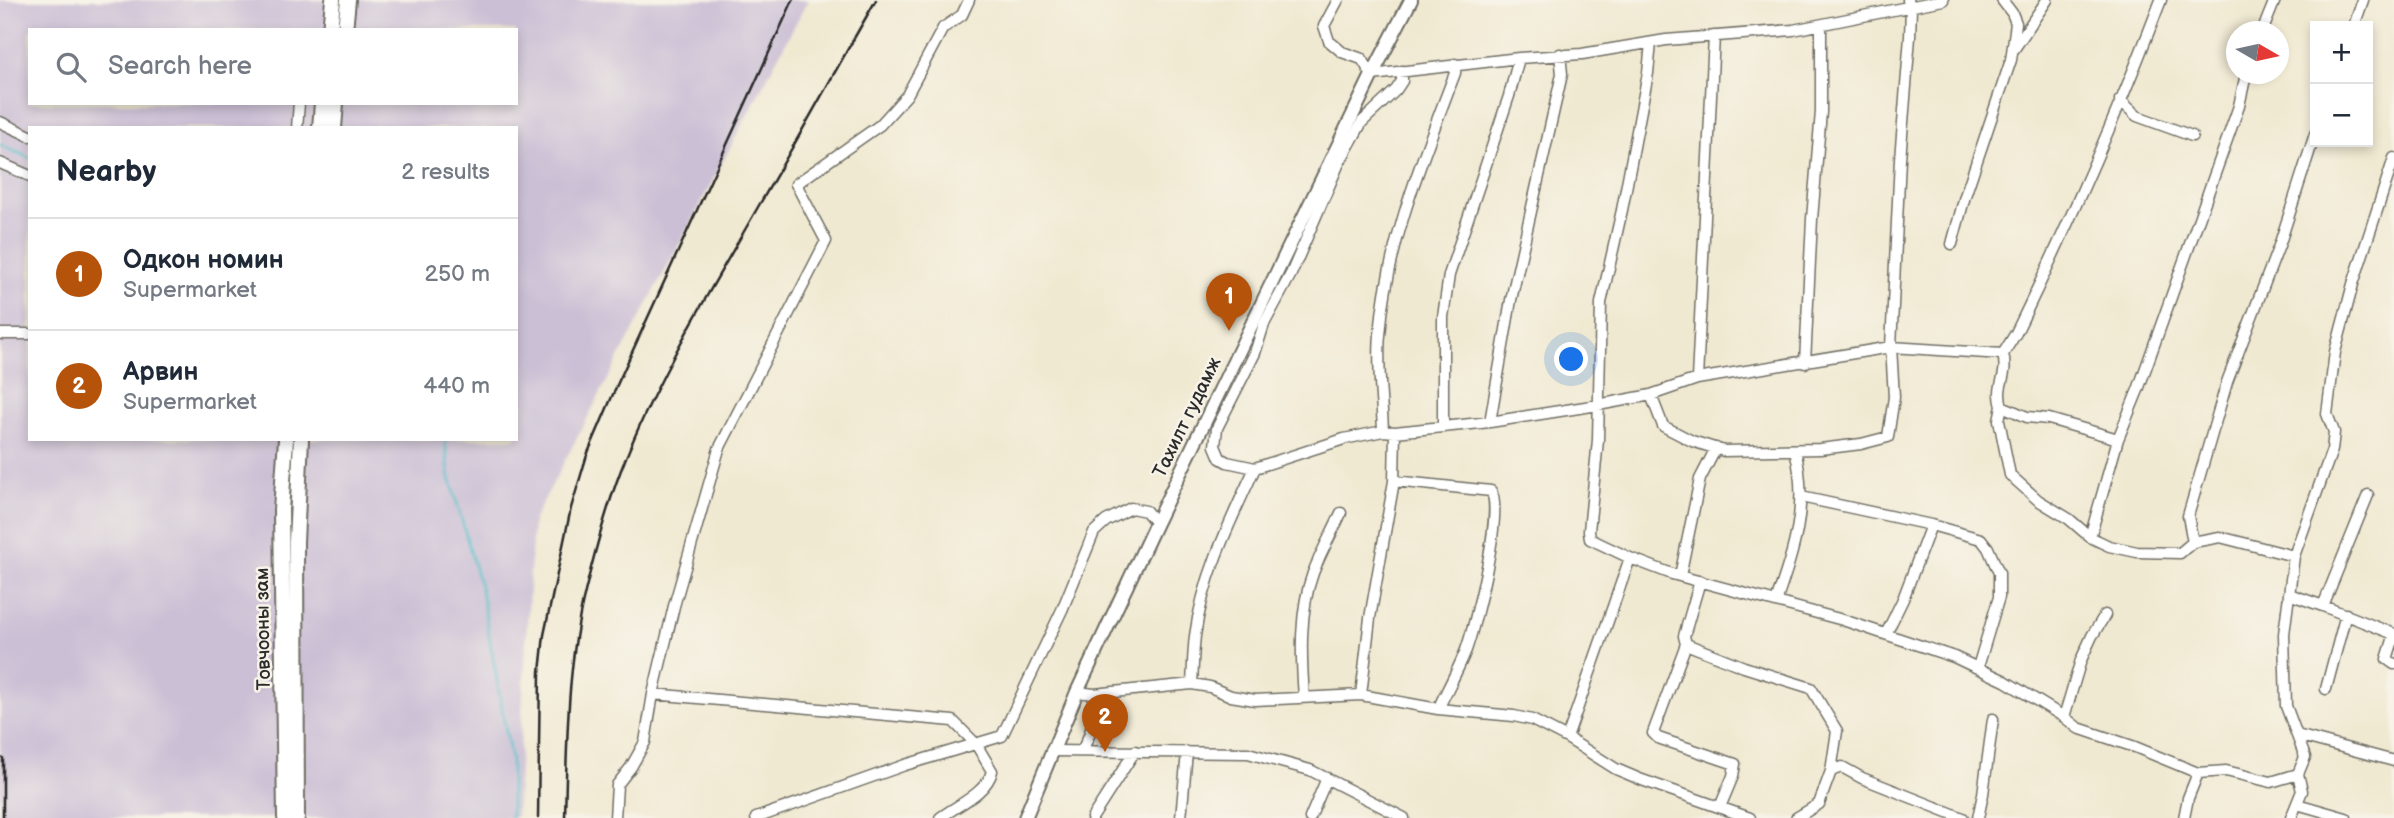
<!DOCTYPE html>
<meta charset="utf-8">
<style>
:root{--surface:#fff;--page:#f6f6f7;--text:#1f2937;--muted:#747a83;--line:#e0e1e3;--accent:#b45309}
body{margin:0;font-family:"Balsamiq Sans",sans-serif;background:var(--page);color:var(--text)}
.controls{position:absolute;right:21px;top:21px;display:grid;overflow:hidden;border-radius:0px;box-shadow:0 4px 10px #0003}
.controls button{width:63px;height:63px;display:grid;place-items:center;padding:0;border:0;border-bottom:2px solid var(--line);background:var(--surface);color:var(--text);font:35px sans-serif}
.compass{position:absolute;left:2226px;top:21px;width:63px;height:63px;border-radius:50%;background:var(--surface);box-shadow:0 4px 10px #0003;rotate:99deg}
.you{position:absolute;left:1572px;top:360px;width:24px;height:24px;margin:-18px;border:5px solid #fff;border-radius:50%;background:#1a73e8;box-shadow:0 0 0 10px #1a73e833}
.badge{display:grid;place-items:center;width:46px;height:46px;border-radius:50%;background:var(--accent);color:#fff;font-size:23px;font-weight:700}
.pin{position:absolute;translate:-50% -58px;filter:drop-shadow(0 2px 4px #0008)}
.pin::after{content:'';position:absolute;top:37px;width:24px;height:21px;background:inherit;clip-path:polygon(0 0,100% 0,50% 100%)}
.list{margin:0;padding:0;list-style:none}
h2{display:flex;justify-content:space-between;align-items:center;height:91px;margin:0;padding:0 28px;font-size:30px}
h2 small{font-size:23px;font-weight:400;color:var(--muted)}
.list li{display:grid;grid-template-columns:46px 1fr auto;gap:21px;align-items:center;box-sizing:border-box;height:112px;padding:0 28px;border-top:2px solid var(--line)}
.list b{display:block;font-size:26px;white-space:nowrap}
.list p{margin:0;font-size:23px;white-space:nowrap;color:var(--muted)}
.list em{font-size:23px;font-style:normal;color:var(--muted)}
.icon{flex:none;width:38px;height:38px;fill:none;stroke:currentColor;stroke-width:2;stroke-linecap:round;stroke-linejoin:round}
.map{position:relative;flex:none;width:2394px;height:818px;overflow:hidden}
.search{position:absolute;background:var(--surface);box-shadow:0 4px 10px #0003;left:28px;top:28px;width:490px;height:77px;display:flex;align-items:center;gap:18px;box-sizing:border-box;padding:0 24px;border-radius:0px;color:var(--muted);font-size:26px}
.panel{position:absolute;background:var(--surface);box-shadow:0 4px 10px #0003;left:28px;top:126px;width:490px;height:315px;border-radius:0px}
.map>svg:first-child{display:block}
.industrial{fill:#cbbfd5;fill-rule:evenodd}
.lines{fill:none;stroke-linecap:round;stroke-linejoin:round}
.stream{stroke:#52bfc9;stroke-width:2.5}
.minor-casing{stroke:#706e65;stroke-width:13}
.major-casing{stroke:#706e65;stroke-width:16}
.highway-casing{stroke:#706e65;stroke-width:18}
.minor{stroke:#fff;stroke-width:10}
.major{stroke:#fff;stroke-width:12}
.highway{stroke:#fff;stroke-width:14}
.rail{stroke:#2b2b2b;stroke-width:2.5}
.labels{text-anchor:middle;stroke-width:5;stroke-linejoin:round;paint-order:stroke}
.street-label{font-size:19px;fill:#2b2b2b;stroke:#f7f3e8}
</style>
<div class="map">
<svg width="2394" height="818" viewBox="0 0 2394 818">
<rect width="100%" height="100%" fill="#f7f3e8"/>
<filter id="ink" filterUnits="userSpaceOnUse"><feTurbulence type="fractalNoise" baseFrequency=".0143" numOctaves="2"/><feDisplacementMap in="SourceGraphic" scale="14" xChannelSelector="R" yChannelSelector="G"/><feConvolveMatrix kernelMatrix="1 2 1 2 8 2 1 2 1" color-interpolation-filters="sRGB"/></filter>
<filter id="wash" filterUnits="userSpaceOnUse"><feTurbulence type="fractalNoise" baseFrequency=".00686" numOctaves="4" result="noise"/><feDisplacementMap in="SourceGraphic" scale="28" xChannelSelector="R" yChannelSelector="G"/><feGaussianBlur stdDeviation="1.57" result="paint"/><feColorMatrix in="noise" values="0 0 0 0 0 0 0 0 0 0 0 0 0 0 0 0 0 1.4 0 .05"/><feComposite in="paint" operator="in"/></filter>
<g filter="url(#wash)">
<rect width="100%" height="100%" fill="#f0e9d1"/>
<!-- industrial -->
<path class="industrial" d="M0 0H808L533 521 516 818H0ZM30 30H516V103H30ZM30 128H516V439H30Z"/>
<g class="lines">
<!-- stream -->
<path class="stream" d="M0 145 30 158
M445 439 449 474 481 590 511 760V818"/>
</g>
</g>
<g filter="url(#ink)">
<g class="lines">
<!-- minor casing -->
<g class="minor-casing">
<path id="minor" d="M1338 0 1324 26 1329 41 1342 52 1362 59 1372 75 1519 58 1582 54 1666 40 1793 30 1943 0
M2354 26 2363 0
M2262 32 2275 0
M1651 43 1648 73 1622 210 1601 303 1598 440 1589 531 1590 539 1630 558 1672 574 1843 620 1954 657 2005 681 2064 717 2078 728 2135 747 2198 773 2226 771 2271 782 2298 774 2305 757 2286 706 2284 634 2294 556 2332 450 2334 432 2327 414 2335 352 2353 284 2394 158
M2014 49 2047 0
M1402 71V81L1396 90 1362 122 1339 163 1291 274 1264 324 1255 353 1217 428 1215 446 1220 458 1227 462 1255 468 1344 439 1383 431 1395 432 1490 422 1598 405 1651 395 1697 379 1891 347 2003 354 2016 333C2069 224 2118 113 2161 0
M2120 100 2137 116 2192 136
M0 122 30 136
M297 128 299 103
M0 163 30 176
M1952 244 1965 196 2011 60 2016 23 2012 13 2002 0
M0 334H30
M2003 354C2009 378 1995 384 2002 406L2027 417 2049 419 2118 439 2138 390 2239 106 2246 74
M1805 363 1812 219 1821 112V26
M1697 379 1714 36
M1651 395 1663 426 1692 441 1724 451 1820 449 1861 444 1888 437 1894 397 1891 347 1900 159 1910 37 1911 8 1908 0
M2002 406 1999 420 2010 475 2038 500 2069 519 2090 537
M1490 422 1511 300 1562 74 1560 54
M1443 426V317L1449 275 1509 96 1519 58
M1383 431C1382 400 1377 366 1380 335 1387 243 1423 158 1455 73V64
M2118 439 2090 537 2109 546 2137 552 2180 553 2193 542
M1394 481 1491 491C1504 511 1475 625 1466 650 1458 670 1447 690 1438 709
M1801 497 1931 525 1903 599 1886 634
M1931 525 1981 539 1988 548 1999 573V597L1978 667
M2294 556 2220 537 2193 542 2188 516 2227 382 2280 243 2315 134
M1680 576 1700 479 1716 448
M1700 581 1684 636 1686 644 1744 667 1811 688 1837 731 1831 771
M2289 594 2323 606 2368 495
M1776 602C1794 549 1809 506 1795 450
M2323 606 2394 634
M2394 637 2387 659 2394 664
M1686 644 1653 733 1658 738 1735 764 1733 776 1720 807
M1192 684C1193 668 1193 652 1195 636 1203 576 1230 522 1255 468
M2326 689 2346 614
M1077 692 1094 694 1192 684 1210 687 1231 696 1255 700 1361 695 1438 709 1514 716 1532 720 1567 738 1616 769 1642 780 1750 818
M653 694 953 721 976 744 992 771C987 793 957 805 940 818
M1361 695 1370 618 1394 481 1395 432
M1304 697C1301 657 1299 611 1313 573 1321 552 1332 533 1341 513
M2064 717 2081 660 2092 636 2105 615
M2297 735 2394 761
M1567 738 1630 558
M1082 750C1093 731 1095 716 1094 694
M1051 751 1248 753 1310 770 1404 818
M2297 804 2346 818
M615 818 617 785 631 767 645 742 653 694 674 606 719 449 826 241 796 184 880 125 907 95 943 28 962 15 969 0
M756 818 905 765 1002 736 1062 610 1094 532 1106 521 1131 508 1146 511 1156 523
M1092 818 1135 751
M1181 818 1187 752
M1310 818 1327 778
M1796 818 1819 804 1831 771 1842 767 1862 778 1963 818
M1978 818 1983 794 1993 719
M2184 818 2188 798 2198 773
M2291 818 2302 791 2298 774"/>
</g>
<!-- major casing -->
<g class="major-casing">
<path id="major" d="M1025 818 1077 692 1156 523 1372 75 1411 0"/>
</g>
<!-- highway casing -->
<g class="highway-casing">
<path id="highway" d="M330 30 333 0
M345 30 348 0
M320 128 322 103
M334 128 336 103
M285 818 281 510 286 439
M297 818 296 542 301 439"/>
</g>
<!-- minor -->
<use href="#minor" class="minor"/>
<!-- major -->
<use href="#major" class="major"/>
<!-- highway -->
<use href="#highway" class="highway"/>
<!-- rail -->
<path class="rail" d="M3 818V758
M538 818 540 672 544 635 571 508 587 455 617 385 793 0
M565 818C567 743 567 665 585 592 595 551 606 509 621 470 657 377 709 293 758 207 798 139 836 69 876 0"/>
</g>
</g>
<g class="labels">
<!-- street labels -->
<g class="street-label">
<text transform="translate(1186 417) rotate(-64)" y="7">Тахилт гудамж</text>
<text transform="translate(262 629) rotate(-91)" y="7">Товчооны зам</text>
</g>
</g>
</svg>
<div class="controls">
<button>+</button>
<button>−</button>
</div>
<svg class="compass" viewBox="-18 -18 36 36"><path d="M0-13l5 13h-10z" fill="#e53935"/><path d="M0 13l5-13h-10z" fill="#747a83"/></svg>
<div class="you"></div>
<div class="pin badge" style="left:1229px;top:331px">1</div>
<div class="pin badge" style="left:1105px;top:752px">2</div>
<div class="search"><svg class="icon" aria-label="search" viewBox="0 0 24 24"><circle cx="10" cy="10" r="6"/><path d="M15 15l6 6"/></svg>Search here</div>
<section class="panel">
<h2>Nearby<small>2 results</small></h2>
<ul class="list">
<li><span class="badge">1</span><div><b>Одкон номин</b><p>Supermarket</p></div><em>250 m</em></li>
<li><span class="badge">2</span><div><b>Арвин</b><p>Supermarket</p></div><em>440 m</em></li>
</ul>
</section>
</div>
